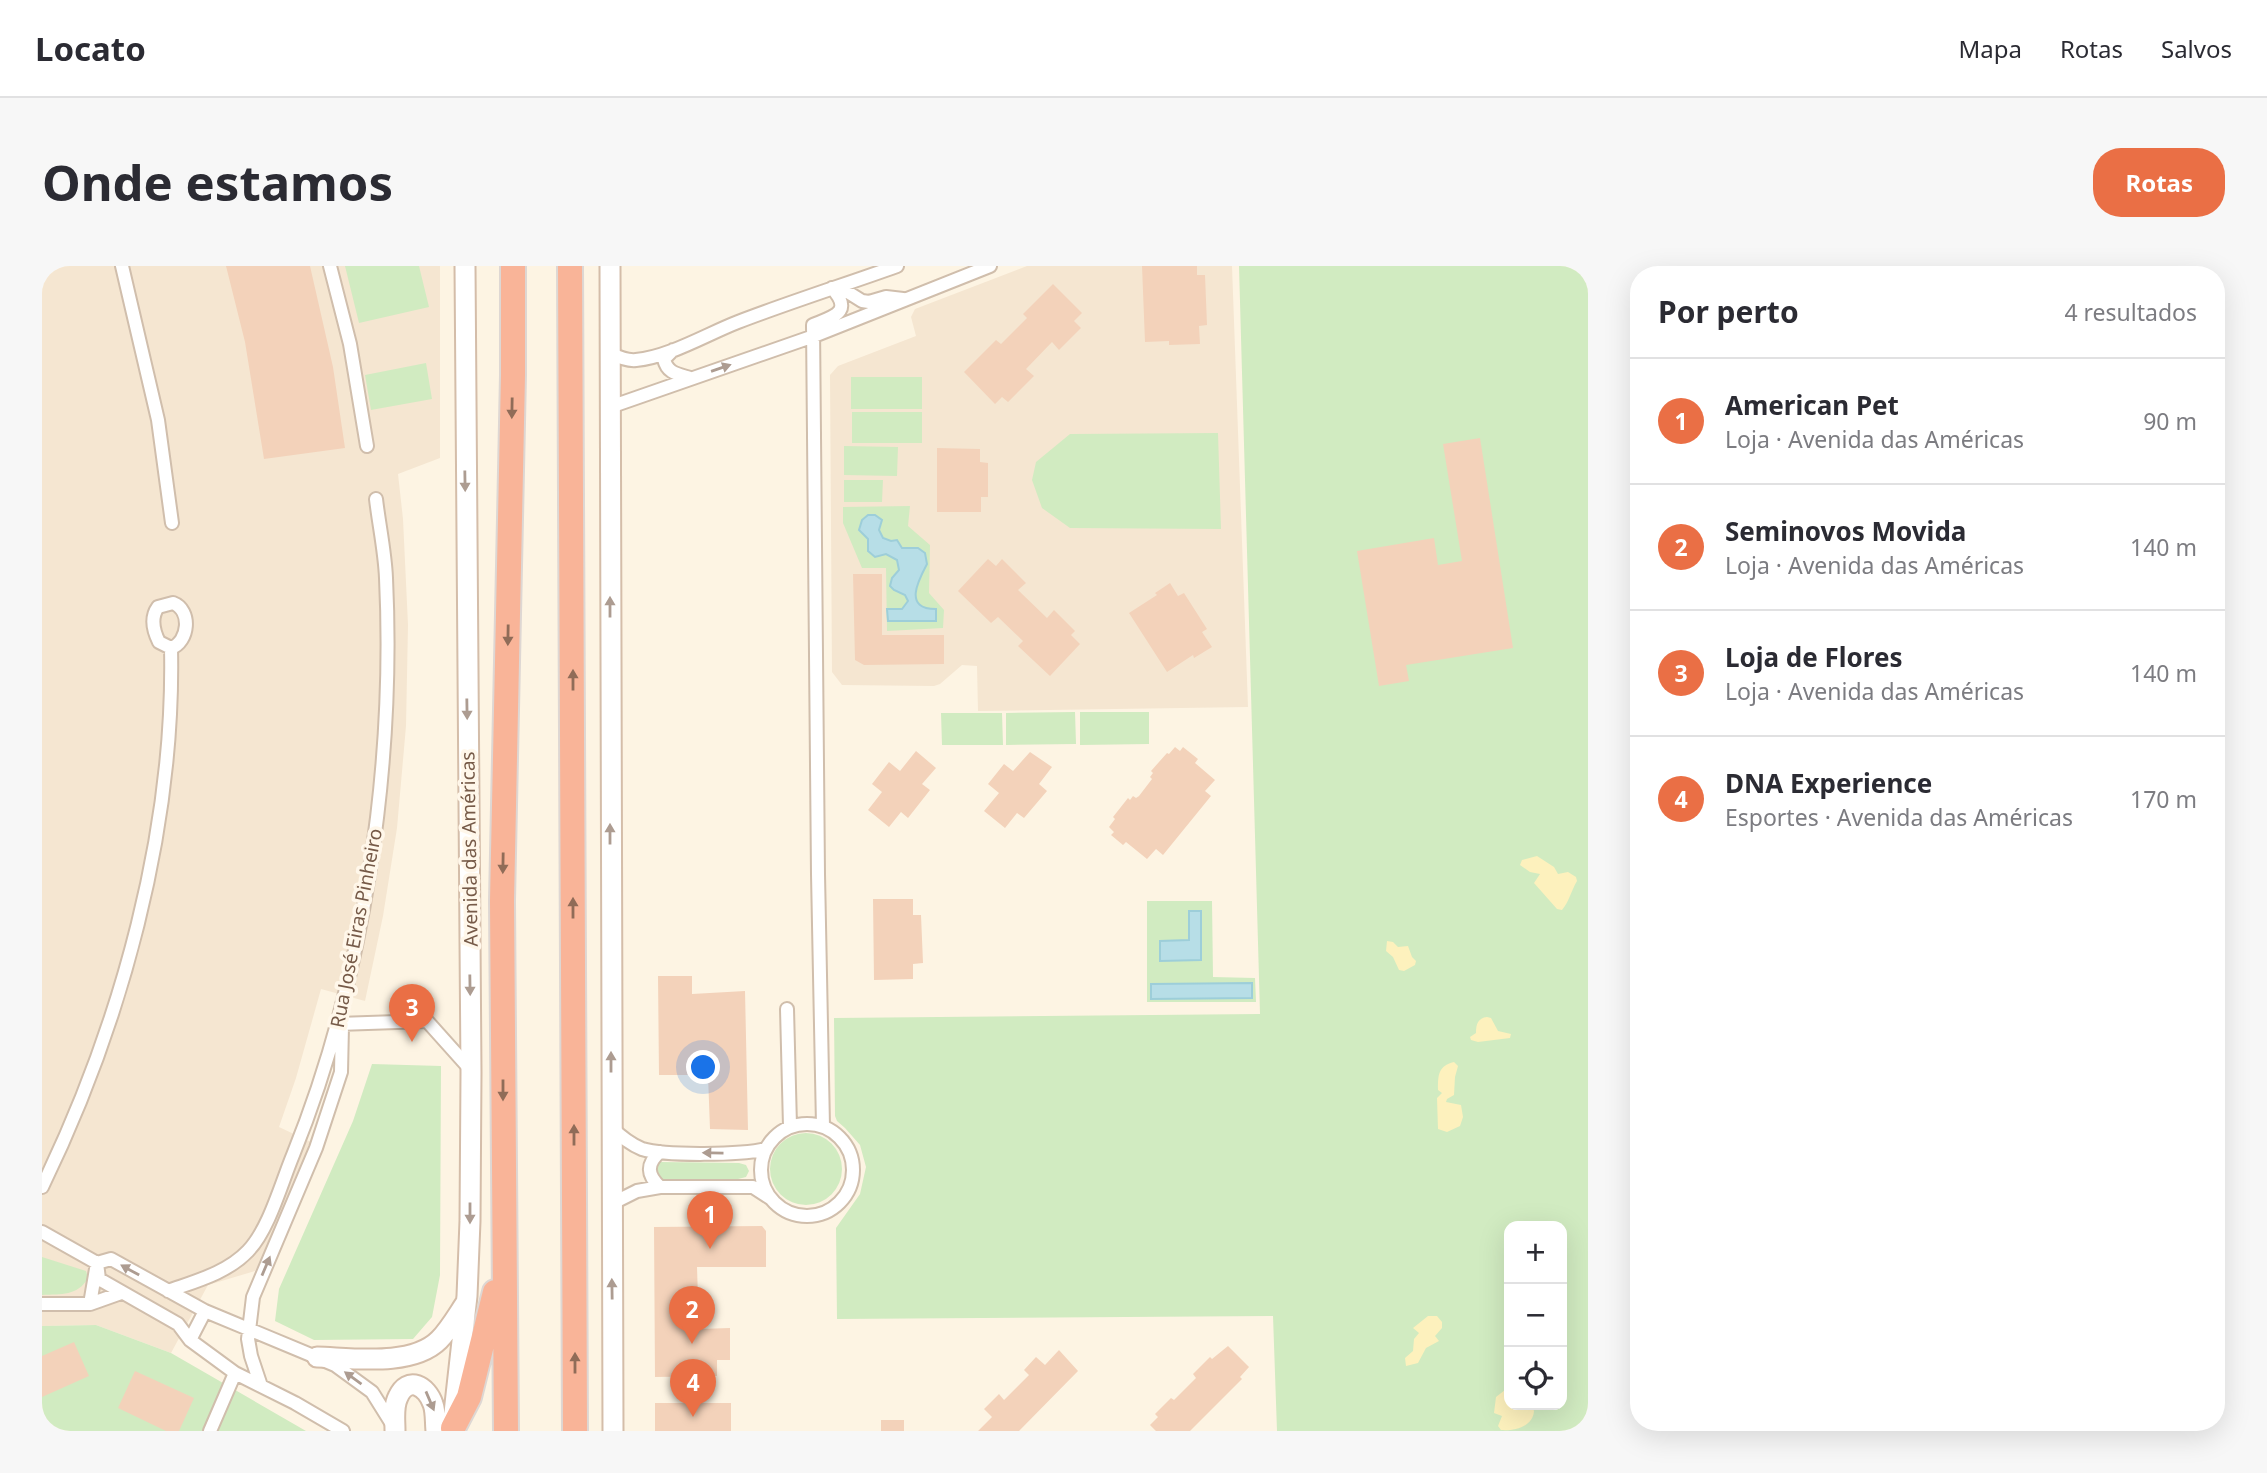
<!DOCTYPE html>
<html lang="pt">
<meta charset="utf-8">
<style>
:root{--surface:#fff;--page:#f7f7f7;--text:#2b2b33;--muted:#7c7c81;--line:#e1e1e2;--accent:#ea6f45}
body{margin:0;font-family:"Noto Sans",sans-serif;background:var(--page);color:var(--text)}
.controls{position:absolute;right:21px;bottom:21px;display:grid;overflow:hidden;border-radius:14px;box-shadow:0 7px 28px #0002}
.controls button{width:63px;height:63px;display:grid;place-items:center;padding:0;border:0;border-bottom:2px solid var(--line);background:var(--surface);color:var(--text);font:35px sans-serif}
.you{position:absolute;left:662px;top:802px;width:24px;height:24px;margin:-18px;border:5px solid #fff;border-radius:50%;background:#1a73e8;box-shadow:0 0 0 10px #1a73e833}
.badge{display:grid;place-items:center;width:46px;height:46px;border-radius:50%;background:var(--accent);color:#fff;font-size:23px;font-weight:700}
.pin{position:absolute;translate:-50% -58px;filter:drop-shadow(0 2px 4px #0008)}
.pin::after{content:'';position:absolute;top:37px;width:24px;height:21px;background:inherit;clip-path:polygon(0 0,100% 0,50% 100%)}
.list{margin:0;padding:0;list-style:none}
h2{display:flex;justify-content:space-between;align-items:center;height:91px;margin:0;padding:0 28px;font-size:30px}
h2 small{font-size:23px;font-weight:400;color:var(--muted)}
.list li{display:grid;grid-template-columns:46px 1fr auto;gap:21px;align-items:center;box-sizing:border-box;height:126px;padding:0 28px;border-top:2px solid var(--line)}
.list b{display:block;font-size:26px;white-space:nowrap}
.list p{margin:0;font-size:23px;white-space:nowrap;color:var(--muted)}
.list em{font-size:23px;font-style:normal;color:var(--muted)}
.icon{flex:none;width:38px;height:38px;fill:none;stroke:currentColor;stroke-width:2;stroke-linecap:round;stroke-linejoin:round}
.map{position:relative;flex:none;width:1546px;height:1165px;overflow:hidden;border-radius:28px}
header{display:flex;align-items:center;gap:42px;box-sizing:border-box;height:98px;padding:0 35px;background:var(--surface);border-bottom:2px solid var(--line)}
header strong{font-size:33px}
nav{display:flex;gap:38px;margin-inline-start:auto;font-size:24px}
.intro{display:flex;align-items:center;justify-content:space-between;box-sizing:border-box;height:168px;padding:0 42px}
h1{margin:0;font-size:49px}
.button{padding:18px 32px;border-radius:28px;background:var(--accent);color:#fff;font-size:24px;font-weight:700}
main{display:flex;gap:42px;padding:0 42px}
aside{flex:1;background:var(--surface);border-radius:28px;box-shadow:0 7px 28px #0002}
.map>svg:first-child{display:block}
.residential{fill:#f5e6d1}
.green{fill:#d1ebc1;fill-rule:evenodd}
.sand{fill:#fdf1bd}
.water{fill:#b7dee7;stroke:#9dced9;stroke-width:2}
.building{fill:#f3d2ba}
.lines{fill:none;stroke-linecap:round;stroke-linejoin:round}
.street-casing{stroke:#d0beac;stroke-width:16}
.secondary-casing{stroke:#d4bda9;stroke-width:23}
.highway-casing{stroke:#ded7d3;stroke-width:28}
.street{stroke:#fff;stroke-width:12}
.secondary{stroke:#fff;stroke-width:19}
.highway{stroke:#f9b498;stroke-width:24}
.oneway{fill:#ad9c91}
.oneway2{fill:#906c58}
.labels{text-anchor:middle;stroke-width:7;stroke-linejoin:round;paint-order:stroke}
.street-label{font-size:19px;fill:#765a48;stroke:#fff7ea}
</style>
<header>
<strong>Locato</strong>
<nav><a>Mapa</a><a>Rotas</a><a>Salvos</a></nav>
</header>
<div class="intro"><h1>Onde estamos</h1><a class="button">Rotas</a></div>
<main>
<div class="map">
<svg width="1546" height="1165" viewBox="0 0 1546 1165">
<rect width="100%" height="100%" fill="#fdf4e3"/>
<!-- residential -->
<path class="residential" d="M0 0H398V192L356 208 361 253 366 359 364 460 355 562 341 650 323 735 279 723 254 812 237 861 273 878 242 950 213 1005 166 1019 129 1087 54 1059 0 1060Z
M985 0H1190L1206 441 936 445 935 400 920 399 898 418 892 420 800 419 790 406 788 109 796 100 874 70 869 51 873 43Z"/>
<!-- green -->
<path class="green" d="M303 0H377L387 41 317 57Z
M1197 0H1546V1165H1235L1231 1050 795 1053 794 962 818 928 824 901 818 879 803 862 795 855 793 850 792 752 1218 748ZM1467 960H1520V1139H1467Z
M384 97 390 133 329 144 323 109Z
M809 111H880V143H809Z
M810 146H880V177H810Z
M1176 167 1179 263 1028 262 1000 242 990 214 994 196 1028 168Z
M802 180 856 181 855 210 802 209Z
M802 214H841L840 236H802Z
M868 240 866 260 888 279 887 327 902 344 901 362 845 365 844 302H820L801 257V241Z
M1033 446 1034 478 964 479V447Z
M1038 446H1107V478L1038 479Z
M899 447H960L961 479H900Z
M1105 635H1170L1171 711 1213 712 1214 736H1105Z
M330 798 399 800 398 1009 390 1051 371 1073 272 1074 233 1055 237 1023 311 855Z
M728 903a36 36 0 1 1 72 0a36 36 0 1 1-72 0Z
M618 896 697 897 704 899 707 905 704 911 696 913H619L613 911V900Z
M0 991 44 1005 46 1012C36 1030 19 1028 0 1029Z
M54 1059 129 1087 264 1165H0V1060Z"/>
<!-- sand -->
<path class="sand" d="M1495 590 1512 601 1516 608 1526 606 1534 611 1535 615C1529 625 1527 636 1520 644L1515 643 1492 617 1498 608 1488 606 1478 599 1480 594Z
M1345 675 1351 676 1356 681 1366 680 1370 691 1374 695 1373 699 1362 705 1357 704 1351 691 1344 685Z
M1445 751 1449 752 1456 765 1469 768 1468 772 1436 776 1429 774 1428 771 1434 767C1434 758 1436 752 1445 751Z
M1412 796 1416 800 1413 811 1412 829 1405 833 1404 836 1419 839 1421 851 1418 860 1405 866 1396 863 1395 832 1400 827 1396 824C1396 809 1396 800 1412 796Z
M1386 1050H1395L1400 1056V1062L1393 1070 1397 1075 1384 1082 1376 1097 1364 1100 1363 1092 1371 1085 1372 1073 1377 1067 1371 1062Z
M1463 1124 1467 1125V1139L1490 1141 1492 1145C1491 1161 1472 1165 1459 1164L1456 1160 1460 1150 1452 1147 1454 1131Z"/>
<!-- water -->
<path class="water" d="M826 249H833L840 254 837 264 841 272 849 275 855 274 860 282H876L883 287 885 298C876 315 861 343 894 343V355H846L845 343H860L866 335 863 329 852 324 848 320 850 312 857 304 855 294 844 288 833 291 826 285V273L817 264 820 254Z
M1147 645H1159V694L1118 695V675L1147 674Z
M1210 717V732L1109 733V718Z"/>
<!-- building -->
<path class="building" d="M184 0H268L291 101 303 182 222 193 203 76Z
M1100 0H1155V9H1163L1165 59 1157 60 1158 78 1127 79V75L1103 76Z
M1011 18 1040 47 1032 55 1039 62 1017 84 1010 76 984 103 992 110 966 136 960 131 953 138 922 106 954 74 959 78 985 52 981 48Z
M1438 172 1471 382 1364 399 1367 415 1337 420 1315 285 1392 272 1396 299 1420 295 1401 178Z
M895 182 938 183V196L946 197V231H939V246H895Z
M946 293 954 300 960 293 984 317 976 324 1005 352 1012 344 1033 365 1029 369 1038 378 1008 410 976 380 981 375 956 351 949 357 916 325Z
M811 308H840V369H902V398L822 399 813 394Z
M1128 317 1136 330 1142 327 1165 363 1160 366 1170 381 1152 392 1151 389 1125 406 1087 347 1115 329 1113 327Z
M1133 481 1138 485 1141 481 1156 493 1153 497 1173 514 1163 525 1169 530 1121 589 1114 583 1105 593 1084 576 1081 579 1069 569 1072 566 1067 561 1073 553 1071 551 1086 532 1088 534 1091 530 1094 532 1097 530 1110 513 1108 511 1111 507 1109 505 1125 487 1127 488Z
M874 485 894 502 880 518 888 524 866 552 859 546 847 561 826 544 840 526 830 518 847 496 858 505Z
M988 486 1010 501 997 518 1005 525 982 552 975 547 963 562 942 545 957 527 946 518 962 498 971 505Z
M831 633H871V649H879L881 697 871 698V713L832 714Z
M616 710H650V728L703 725 706 864 668 863 666 809H617Z
M720 960 724 965V1001H655L657 1063 688 1062V1094H675V1110L613 1111 612 961Z
M32 1076 47 1110 0 1131V1090Z
M1186 1080 1207 1101 1198 1111 1200 1113 1148 1165H1114L1108 1159 1116 1151 1113 1148 1129 1132 1132 1134 1154 1112 1151 1108 1168 1091 1170 1093Z
M1017 1084 1036 1105 977 1165H936L950 1151 942 1143 957 1128 962 1134 987 1109 982 1104 994 1091 1003 1099Z
M93 1105 152 1132 137 1165H124L76 1142Z
M613 1137H689V1165H613Z
M839 1154H862V1165H839Z"/>
<g class="lines">
<!-- street casing -->
<g class="street-casing">
<path id="street" d="M80 0 116 154 130 257
M288 0 308 78 325 180
M790 22 804 25 820 35 827 36 844 31 861 33
M631 84 622 93C625 107 635 108 648 112
M568 87C576 91 585 95 594 94 627 91 665 68 696 56 748 36 802 19 855 0
M568 141 772 70 948 0
M131 337C150 344 147 376 129 382L117 376C111 364 108 352 116 341Z
M745 743 748 860
M296 758 385 755 428 803
M719 904a46 46 0 1 1 92 0a46 46 0 1 1-92 0Z
M781 860 776 608 771 59C793 50 811 46 790 22
M569 861C578 870 588 878 600 883 623 890 701 889 724 883
M618 886C604 898 605 909 618 921
M0 921C79 759 133 563 129 382
M569 938 595 925 618 921H711L728 932
M0 966 55 997 48 1038
M126 1025C154 1015 185 1007 206 985 227 963 239 918 251 889 322 714 353 501 344 312 343 286 337 259 334 233
M0 1038H48L79 1027
M148 1074 163 1045
M219 1120 209 1090 206 1073 211 1031 274 882 299 806 300 760
M168 1165 193 1107
M301 1165 253 1137 193 1107 148 1074 136 1058 57 1013 55 997 69 993 163 1045 293 1099 330 1126 350 1158"/>
</g>
<!-- secondary casing -->
<g class="secondary-casing">
<path id="secondary" d="M568 0 571 1165
M275 1091C310 1092 370 1101 397 1074 407 1064 415 1050 423 1038
M411 1156 425 1030 428 955 429 807 423 0
M353 1164C353 1153 351 1141 356 1131 366 1109 385 1120 391 1138 394 1146 393 1156 394 1165"/>
</g>
<!-- highway casing -->
<g class="highway-casing">
<path id="highway" d="M528 0 533 1165
M411 1162 427 1131 453 1026
M464 1165 460 635 471 109V0"/>
</g>
<!-- street -->
<use href="#street" class="street"/>
<!-- secondary -->
<use href="#secondary" class="secondary"/>
<!-- highway -->
<use href="#highway" class="highway"/>
</g>
<!-- one-way arrows -->
<defs><path id="oneway-solid" d="M-6-.8H1V-3.2L6.5 0L1 3.2V.8H-6Z" transform="scale(1.75)"/></defs>
<g class="oneway">
<use href="#oneway-solid" transform="translate(679 102) rotate(-19)"/>
<use href="#oneway-solid" transform="translate(423 215) rotate(89)"/>
<use href="#oneway-solid" transform="translate(568 341) rotate(-90)"/>
<use href="#oneway-solid" transform="translate(425 443) rotate(89)"/>
<use href="#oneway-solid" transform="translate(568 568) rotate(-90)"/>
<use href="#oneway-solid" transform="translate(428 719) rotate(89)"/>
<use href="#oneway-solid" transform="translate(569 796) rotate(-90)"/>
<use href="#oneway-solid" transform="translate(671 887) rotate(-179)"/>
<use href="#oneway-solid" transform="translate(428 947) rotate(90)"/>
<use href="#oneway-solid" transform="translate(224 1000) rotate(-67)"/>
<use href="#oneway-solid" transform="translate(88 1004) rotate(-151)"/>
<use href="#oneway-solid" transform="translate(570 1023) rotate(-91)"/>
<use href="#oneway-solid" transform="translate(311 1112) rotate(-144)"/>
<use href="#oneway-solid" transform="translate(388 1135) rotate(67)"/>
</g>
<g class="oneway2">
<use href="#oneway-solid" transform="translate(470 142) rotate(91)"/>
<use href="#oneway-solid" transform="translate(466 369) rotate(91)"/>
<use href="#oneway-solid" transform="translate(531 414) rotate(-90)"/>
<use href="#oneway-solid" transform="translate(461 597) rotate(91)"/>
<use href="#oneway-solid" transform="translate(531 642) rotate(-90)"/>
<use href="#oneway-solid" transform="translate(461 824) rotate(90)"/>
<use href="#oneway-solid" transform="translate(532 869) rotate(-90)"/>
<use href="#oneway-solid" transform="translate(533 1097) rotate(-90)"/>
</g>
<g class="labels">
<!-- street labels -->
<g class="street-label">
<text transform="translate(427 583) rotate(-91)" y="7">Avenida das Américas</text>
<text transform="translate(314 662) rotate(-79)" y="7">Rua José Eiras Pinheiro</text>
</g>
</g>
</svg>
<div class="controls">
<button>+</button>
<button>−</button>
<button><svg class="icon" aria-label="locate" viewBox="0 0 24 24"><circle cx="12" cy="12" r="6"/><path d="M12 2v4M12 18v4M2 12h4M18 12h4"/></svg></button>
</div>
<div class="you"></div>
<div class="pin badge" style="left:668px;top:983px">1</div>
<div class="pin badge" style="left:650px;top:1078px">2</div>
<div class="pin badge" style="left:370px;top:776px">3</div>
<div class="pin badge" style="left:651px;top:1151px">4</div>
</div>
<aside>
<h2>Por perto<small>4 resultados</small></h2>
<ul class="list">
<li><span class="badge">1</span><div><b>American Pet</b><p>Loja · Avenida das Américas</p></div><em>90 m</em></li>
<li><span class="badge">2</span><div><b>Seminovos Movida</b><p>Loja · Avenida das Américas</p></div><em>140 m</em></li>
<li><span class="badge">3</span><div><b>Loja de Flores</b><p>Loja · Avenida das Américas</p></div><em>140 m</em></li>
<li><span class="badge">4</span><div><b>DNA Experience</b><p>Esportes · Avenida das Américas</p></div><em>170 m</em></li>
</ul>
</aside>
</main>
